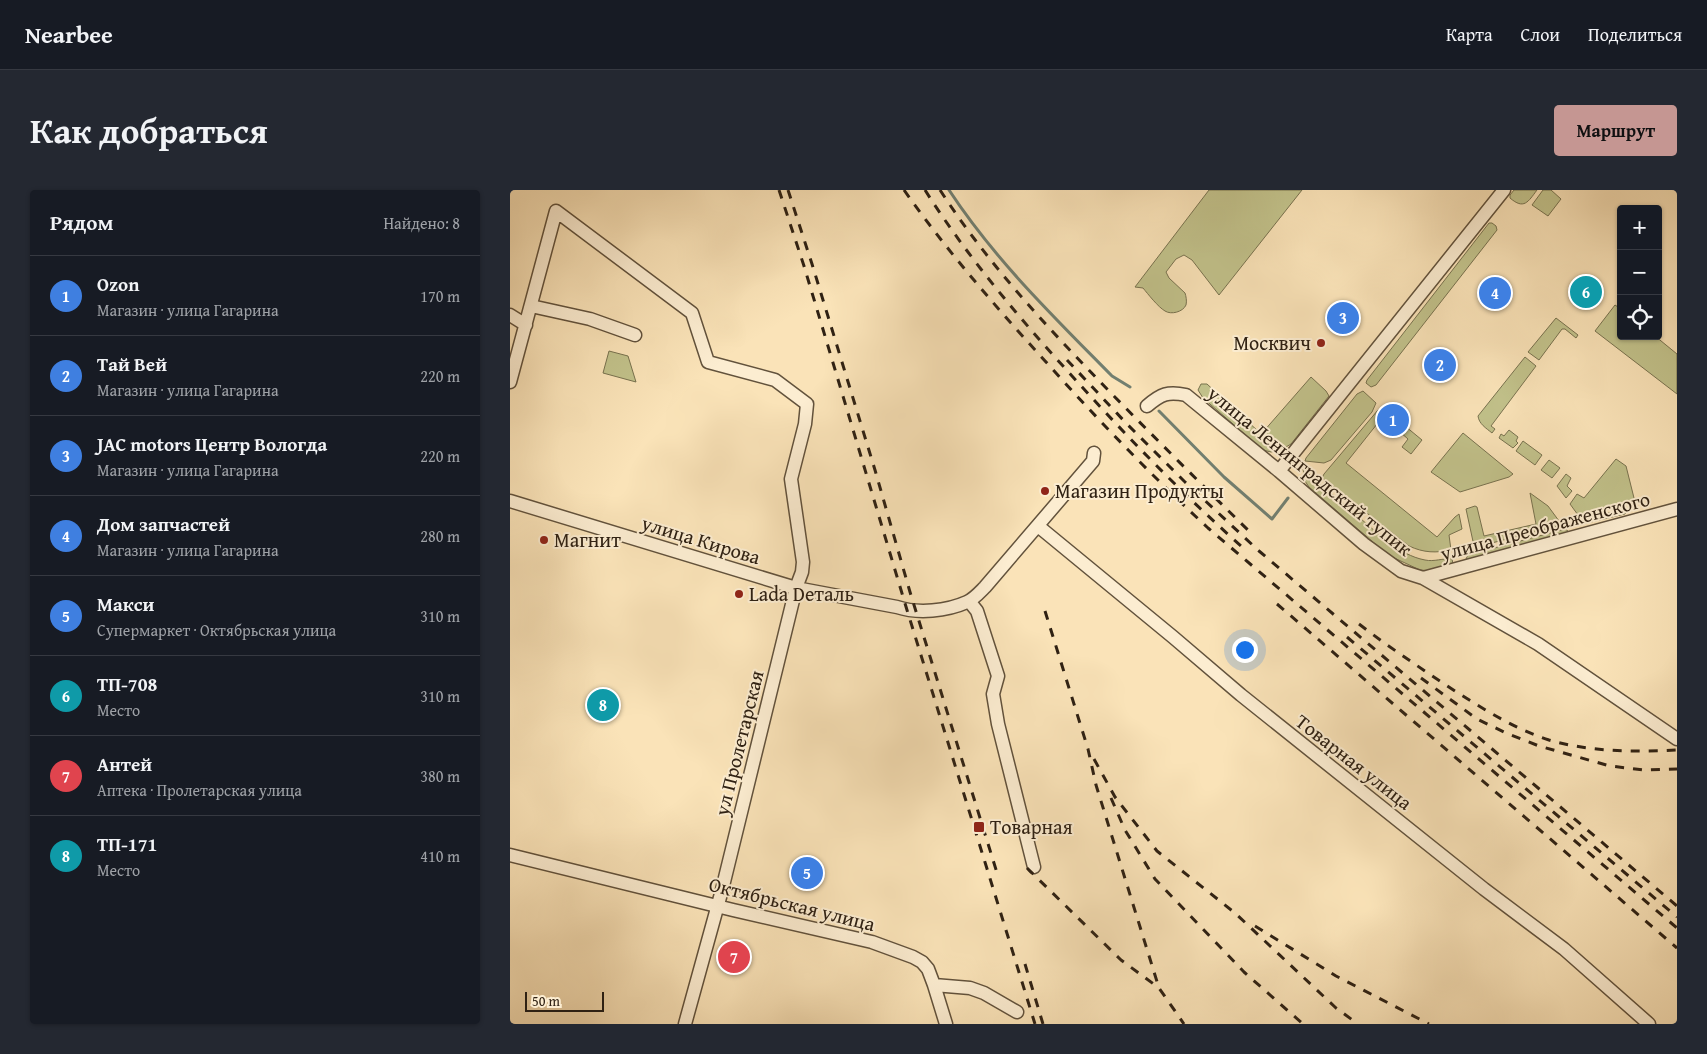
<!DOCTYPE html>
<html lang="ru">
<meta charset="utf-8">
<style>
:root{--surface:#171b24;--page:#242831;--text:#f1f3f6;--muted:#9ea1a6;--line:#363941;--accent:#c59692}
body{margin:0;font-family:"Gentium Book Plus",serif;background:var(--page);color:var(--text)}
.controls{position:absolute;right:15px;top:15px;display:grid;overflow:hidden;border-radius:5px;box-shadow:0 1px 4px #0004}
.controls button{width:45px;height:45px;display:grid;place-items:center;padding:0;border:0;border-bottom:1px solid var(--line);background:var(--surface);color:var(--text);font:25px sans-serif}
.scale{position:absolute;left:15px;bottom:12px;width:79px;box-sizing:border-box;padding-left:5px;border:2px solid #2f2113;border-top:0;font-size:14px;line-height:18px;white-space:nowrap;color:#2f2113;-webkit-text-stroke:4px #fcedd1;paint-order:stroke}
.you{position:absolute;left:734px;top:459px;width:18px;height:18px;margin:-12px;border:4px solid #fff;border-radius:50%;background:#1a73e8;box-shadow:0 0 0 8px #1a73e833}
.badge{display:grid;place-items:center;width:32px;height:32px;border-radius:50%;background:var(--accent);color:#fff;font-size:16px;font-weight:700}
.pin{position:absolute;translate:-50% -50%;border:2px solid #fff;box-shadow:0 1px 5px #0006}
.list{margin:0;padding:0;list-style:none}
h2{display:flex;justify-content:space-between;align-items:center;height:65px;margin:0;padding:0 20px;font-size:21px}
h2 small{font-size:16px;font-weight:400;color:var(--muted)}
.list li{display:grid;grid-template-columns:32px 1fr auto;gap:15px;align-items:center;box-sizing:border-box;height:80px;padding:0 20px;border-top:1px solid var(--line)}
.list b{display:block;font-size:19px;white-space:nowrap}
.list p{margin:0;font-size:16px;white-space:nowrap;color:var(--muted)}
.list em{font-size:16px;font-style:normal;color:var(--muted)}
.icon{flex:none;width:28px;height:28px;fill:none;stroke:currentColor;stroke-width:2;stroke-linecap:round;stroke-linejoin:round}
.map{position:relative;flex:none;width:1167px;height:834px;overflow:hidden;border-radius:5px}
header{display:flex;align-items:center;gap:30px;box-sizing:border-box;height:70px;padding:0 25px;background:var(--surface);border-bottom:1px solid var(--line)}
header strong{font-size:24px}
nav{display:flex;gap:28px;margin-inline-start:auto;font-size:18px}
.intro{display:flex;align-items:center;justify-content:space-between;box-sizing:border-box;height:120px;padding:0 30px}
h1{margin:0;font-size:35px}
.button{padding:12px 22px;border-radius:5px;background:var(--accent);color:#111;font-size:18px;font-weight:700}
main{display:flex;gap:30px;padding:0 30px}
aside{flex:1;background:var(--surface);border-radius:5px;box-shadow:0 1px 4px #0004}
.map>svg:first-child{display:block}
.green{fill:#c2c28b;stroke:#78724f}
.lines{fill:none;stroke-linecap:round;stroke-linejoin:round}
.stream{stroke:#727f70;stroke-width:3}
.street-casing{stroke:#62523c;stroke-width:15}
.street{stroke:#fcedd1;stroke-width:12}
.rail{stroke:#2f2113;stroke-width:3;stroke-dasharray:9 9;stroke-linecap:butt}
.poi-dot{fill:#8f2418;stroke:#fcedd1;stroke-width:2}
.labels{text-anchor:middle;stroke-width:4;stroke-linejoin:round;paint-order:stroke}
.poi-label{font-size:20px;fill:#2f2113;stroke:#fcedd1;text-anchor:start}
.street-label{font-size:20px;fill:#2f2113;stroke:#fcedd1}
</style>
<header>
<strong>Nearbee</strong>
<nav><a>Карта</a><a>Слои</a><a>Поделиться</a></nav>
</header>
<div class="intro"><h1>Как добраться</h1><a class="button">Маршрут</a></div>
<main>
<aside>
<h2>Рядом<small>Найдено: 8</small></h2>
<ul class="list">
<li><span class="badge" style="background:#3f7fe0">1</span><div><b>Ozon</b><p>Магазин · улица Гагарина</p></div><em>170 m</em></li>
<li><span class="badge" style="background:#3f7fe0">2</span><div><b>Тай Вей</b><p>Магазин · улица Гагарина</p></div><em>220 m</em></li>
<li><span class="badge" style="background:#3f7fe0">3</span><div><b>JAC motors Центр Вологда</b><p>Магазин · улица Гагарина</p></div><em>220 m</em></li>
<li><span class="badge" style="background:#3f7fe0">4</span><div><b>Дом запчастей</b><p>Магазин · улица Гагарина</p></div><em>280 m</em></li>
<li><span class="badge" style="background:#3f7fe0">5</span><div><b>Макси</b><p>Супермаркет · Октябрьская улица</p></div><em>310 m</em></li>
<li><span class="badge" style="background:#0f9aa8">6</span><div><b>ТП-708</b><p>Место</p></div><em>310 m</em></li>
<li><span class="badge" style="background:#e0444e">7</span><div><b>Антей</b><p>Аптека · Пролетарская улица</p></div><em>380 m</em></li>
<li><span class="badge" style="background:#0f9aa8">8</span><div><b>ТП-171</b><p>Место</p></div><em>410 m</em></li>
</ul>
</aside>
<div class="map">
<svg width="1167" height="834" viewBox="0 0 1167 834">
<rect width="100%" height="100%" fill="#fae3b8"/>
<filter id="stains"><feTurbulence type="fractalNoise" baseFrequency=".004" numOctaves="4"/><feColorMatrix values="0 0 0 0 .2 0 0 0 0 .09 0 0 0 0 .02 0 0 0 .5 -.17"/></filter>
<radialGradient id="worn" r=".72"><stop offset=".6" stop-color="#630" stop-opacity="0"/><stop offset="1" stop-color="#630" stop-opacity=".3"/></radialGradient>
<!-- green -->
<path class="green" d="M699 0H792L709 105 682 70 674 65 666 69 656 82 659 88 675 103C676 106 677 111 676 115 673 122 661 125 655 121 648 117 638 104 633 98L625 97Z
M1004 0H1027C1018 12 1014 20 1000 8V5Z
M1033 0H1041L1051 9 1038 26 1022 15Z
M979 33H982L986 36 987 40 866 195 861 197 856 193 857 190Z
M1105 115 1111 119V146H1145L1167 164V204L1085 141Z
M1046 128 1068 145 1066 148 1055 139H1052L1029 170 1018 162Z
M99 161 118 166 126 192 93 183Z
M1015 167 1026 176 981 236 985 239 982 243C976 238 969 234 968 226Z
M801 187 816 201 819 206 781 254 771 260 761 262 753 260 693 208 688 200 691 194H697L749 242H753Z
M853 201 866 213 862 222 821 270 814 273 795 271 796 268 847 204Z
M871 219 875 224 836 273 927 347 945 327 949 324 952 339 939 345 941 360C926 363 914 363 899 356L812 288 814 284 868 220Z
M895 236 912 250 901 264 892 257 898 249 890 242Z
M999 240 1008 247 1006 251 1008 253 1003 258 989 248 991 244 994 246Z
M953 243 1003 284 999 287 950 302 921 282Z
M1013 251 1032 265 1025 275 1006 261Z
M1106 269 1116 276 1125 312 1068 325 1060 314 1067 304 1074 308Z
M1039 270 1050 278 1042 288 1031 280Z
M793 279C810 294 828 309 845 324 866 341 888 365 915 370 924 372 933 368 942 369L943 374 921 381 910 380 878 365 799 297 795 291Z
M1056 284 1061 288 1057 296 1062 301 1056 308 1047 296Z
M1020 303 1038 316 1052 335 970 356 965 357 964 356 956 319 965 316 967 317 974 346 1026 334Z
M1116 319 1117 322 1115 324 1068 335 1066 334 1068 330Z
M1055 339 1058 341 1056 343 957 370 956 369 958 365Z"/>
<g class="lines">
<!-- stream -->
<path class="stream" d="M439 0C485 70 543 126 602 186L620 197
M649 221 714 287 762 329 778 308"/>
<!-- street casing -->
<g class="street-casing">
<path id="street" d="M21 116 80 129 125 145
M0 125 16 135
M0 192 46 21 182 123 198 172 265 190 297 214 295 234 281 289 293 372 292 382 286 398 212 700 175 834
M637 216C651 204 658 201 676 205L769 281 854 354 891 381 913 388 1028 454 1167 549
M769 281 994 0
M0 311 286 398 387 417C408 424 437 421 457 412 464 409 470 402 475 397L583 271 584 263
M528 336 663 447 731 505 974 699 1054 759 1139 834
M913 388 1167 319
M459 411 467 421 488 486 483 504 488 534 524 677
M0 665 223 720 362 752 403 767 412 772 418 779 424 795 460 798 474 803 507 822
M424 795 436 834"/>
</g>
<!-- street -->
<use href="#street" class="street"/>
<!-- rail -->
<path class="rail" d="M269 0 294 76 397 420 525 834
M278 0 302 74 365 280 400 402 488 686
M394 0C437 61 486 117 536 172 588 230 641 285 698 338L1167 738
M415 0C460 71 516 136 573 198 623 253 675 306 731 356
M430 0C478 74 537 137 598 200 645 248 693 296 741 343
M557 170 616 233 674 291 749 361 1167 716
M767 414 1167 758
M535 421 578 559 586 595 649 798
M849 434C880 458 912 479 945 501 975 520 1005 539 1039 550 1080 562 1125 562 1167 560
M837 447 1167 727
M911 488 967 529 996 543 1029 556 1100 576 1134 580 1167 579
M584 569 605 607 647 661 725 723 826 818 848 834
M601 608 615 640 645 689 734 782 793 834
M517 678 611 770 649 798 674 834
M745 736 826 786 919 834
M515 774 533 834"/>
</g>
<!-- markers -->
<g class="poi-dot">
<circle cx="811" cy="153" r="5"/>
<circle cx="535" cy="301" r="5"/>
<circle cx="34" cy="350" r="5"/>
<circle cx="229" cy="404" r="5"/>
<rect x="463" y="631" width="12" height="12" rx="2.5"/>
</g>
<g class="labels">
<!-- poi labels -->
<g class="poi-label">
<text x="801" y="160" text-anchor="end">Москвич</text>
<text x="545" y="308">Магазин Продукты</text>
<text x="44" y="357">Магнит</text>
<text x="239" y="411">Lada Dеталь</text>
<text x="480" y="644">Товарная</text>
</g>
<!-- street labels -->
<g class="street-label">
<text transform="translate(800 281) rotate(39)" y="7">улица Ленинградский тупик</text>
<text transform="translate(1035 336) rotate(-15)" y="7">улица Преображенского</text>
<text transform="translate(191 350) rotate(17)" y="7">улица Кирова</text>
<text transform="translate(229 553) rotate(-76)" y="7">ул Пролетарская</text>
<text transform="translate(844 572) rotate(38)" y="7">Товарная улица</text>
<text transform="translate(282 714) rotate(14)" y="7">Октябрьская улица</text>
</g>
</g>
<rect width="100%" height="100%" filter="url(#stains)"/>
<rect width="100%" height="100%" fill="url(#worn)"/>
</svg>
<div class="controls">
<button>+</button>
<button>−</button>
<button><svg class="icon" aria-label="locate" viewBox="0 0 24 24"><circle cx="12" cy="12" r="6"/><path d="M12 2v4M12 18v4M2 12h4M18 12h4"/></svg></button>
</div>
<div class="scale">50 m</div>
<div class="you"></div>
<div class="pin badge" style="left:883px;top:230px;background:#3f7fe0">1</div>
<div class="pin badge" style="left:930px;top:175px;background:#3f7fe0">2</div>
<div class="pin badge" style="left:833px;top:128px;background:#3f7fe0">3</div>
<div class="pin badge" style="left:985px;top:103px;background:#3f7fe0">4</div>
<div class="pin badge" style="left:297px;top:683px;background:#3f7fe0">5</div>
<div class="pin badge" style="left:1076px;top:102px;background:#0f9aa8">6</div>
<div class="pin badge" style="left:224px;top:767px;background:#e0444e">7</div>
<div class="pin badge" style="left:93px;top:515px;background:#0f9aa8">8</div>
</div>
</main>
